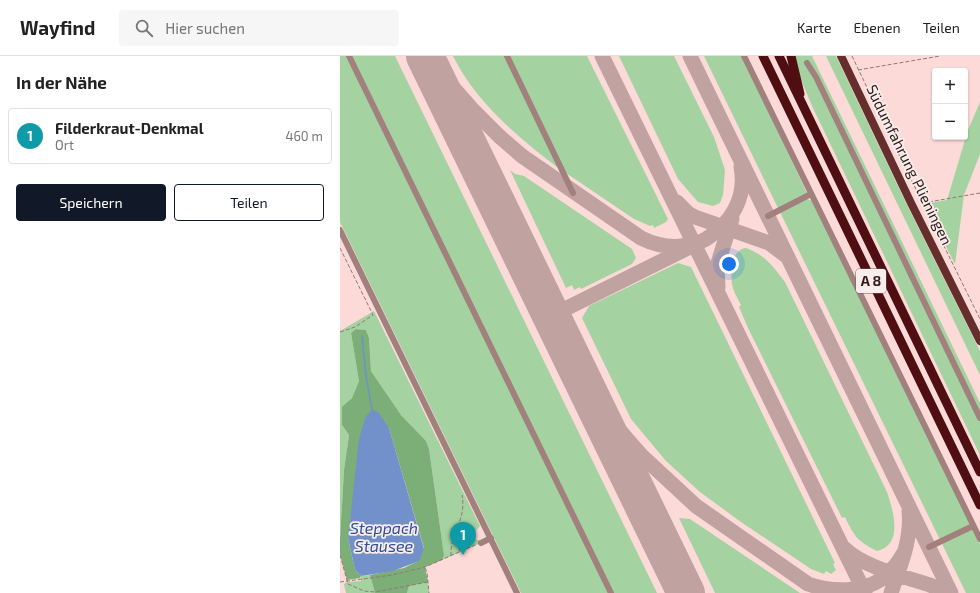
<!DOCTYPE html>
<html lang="de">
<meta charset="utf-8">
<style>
:root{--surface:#fff;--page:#f6f6f6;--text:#222;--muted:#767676;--line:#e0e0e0;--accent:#111827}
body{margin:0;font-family:"Exo 2",sans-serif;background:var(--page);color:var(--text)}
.controls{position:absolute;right:12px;top:12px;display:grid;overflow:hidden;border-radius:4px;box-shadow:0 1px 3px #0004}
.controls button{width:36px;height:36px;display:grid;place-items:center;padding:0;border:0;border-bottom:1px solid var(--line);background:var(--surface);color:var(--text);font:20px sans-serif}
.you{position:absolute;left:389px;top:208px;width:14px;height:14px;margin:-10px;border:3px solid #fff;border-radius:50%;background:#1a73e8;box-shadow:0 0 0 6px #1a73e833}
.badge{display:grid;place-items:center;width:26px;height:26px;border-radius:50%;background:var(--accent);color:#fff;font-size:13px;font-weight:700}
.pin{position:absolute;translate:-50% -33px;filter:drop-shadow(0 1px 2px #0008)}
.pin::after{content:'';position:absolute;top:21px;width:14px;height:12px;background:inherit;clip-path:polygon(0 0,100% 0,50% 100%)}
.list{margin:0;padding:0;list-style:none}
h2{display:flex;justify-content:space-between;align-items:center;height:52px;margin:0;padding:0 16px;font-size:17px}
h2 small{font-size:13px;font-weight:400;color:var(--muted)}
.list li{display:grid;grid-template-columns:26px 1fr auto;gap:12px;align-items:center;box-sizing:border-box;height:56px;margin:0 8px 8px;padding:0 8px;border:1px solid var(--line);border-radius:4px}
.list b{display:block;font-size:15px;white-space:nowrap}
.list p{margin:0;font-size:13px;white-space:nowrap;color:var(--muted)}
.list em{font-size:13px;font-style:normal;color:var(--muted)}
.actions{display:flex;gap:8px;padding:12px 16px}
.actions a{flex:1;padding:9px 0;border:1px solid var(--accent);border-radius:4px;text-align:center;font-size:14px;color:var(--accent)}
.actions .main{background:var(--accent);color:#fff}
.icon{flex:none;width:22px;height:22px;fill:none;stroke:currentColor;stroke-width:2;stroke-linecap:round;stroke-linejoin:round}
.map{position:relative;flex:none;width:640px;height:537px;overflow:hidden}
header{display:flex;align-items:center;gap:24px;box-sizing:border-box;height:56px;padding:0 20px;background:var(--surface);border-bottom:1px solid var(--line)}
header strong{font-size:19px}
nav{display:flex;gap:22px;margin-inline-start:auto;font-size:14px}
.search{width:280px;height:36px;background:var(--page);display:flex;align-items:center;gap:10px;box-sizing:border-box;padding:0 14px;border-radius:4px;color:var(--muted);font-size:15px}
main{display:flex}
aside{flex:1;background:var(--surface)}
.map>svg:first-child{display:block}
.green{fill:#a4d3a1}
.forest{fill:#7cae78}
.water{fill:#7290ca}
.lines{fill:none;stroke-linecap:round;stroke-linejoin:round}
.stream{stroke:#7290ca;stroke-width:1.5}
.taxiway{stroke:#c0a2a0;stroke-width:15}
.runway{stroke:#c0a2a0;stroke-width:38}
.path{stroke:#937876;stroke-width:1;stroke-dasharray:4 2;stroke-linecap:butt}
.minor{stroke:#a1807d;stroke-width:6}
.major{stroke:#652e2d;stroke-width:8}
.highway{stroke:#4e0e12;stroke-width:9}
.labels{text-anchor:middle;stroke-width:3.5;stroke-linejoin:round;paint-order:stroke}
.shield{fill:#f9edec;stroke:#6c5a59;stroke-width:1}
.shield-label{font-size:14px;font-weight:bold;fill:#301b1a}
.street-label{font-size:15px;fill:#301b1a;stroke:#f9edec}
.water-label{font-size:16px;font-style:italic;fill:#2d4f97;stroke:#f9edec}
</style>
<header>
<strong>Wayfind</strong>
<div class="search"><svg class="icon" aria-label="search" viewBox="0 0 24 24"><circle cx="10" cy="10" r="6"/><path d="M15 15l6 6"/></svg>Hier suchen</div>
<nav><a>Karte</a><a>Ebenen</a><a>Teilen</a></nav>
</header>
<main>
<aside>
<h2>In der Nähe<small></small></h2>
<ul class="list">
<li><span class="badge" style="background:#0f9aa8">1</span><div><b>Filderkraut-Denkmal</b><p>Ort</p></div><em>460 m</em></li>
</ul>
<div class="actions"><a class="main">Speichern</a><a>Teilen</a></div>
</aside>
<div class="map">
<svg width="640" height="537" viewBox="0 0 640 537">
<rect width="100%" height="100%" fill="#fcdad7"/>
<!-- green -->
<path class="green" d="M0 0H7L269 537H181L0 166Z
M10 0H55L317 537H272Z
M113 0H166L221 114C180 83 136 47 113 0Z
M169 0H247L328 163 326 166 314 172 313 169 310 170 294 163 226 117Z
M279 0H334L374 81 385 114 383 139 380 147 373 150 358 146 338 123Z
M364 0H402L467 137 438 152Z
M454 0H472L640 347V358L615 314 640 366V399L472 50 460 21Z
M486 0H496L565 145 640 295V319Z
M640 46V98L624 139 615 208 584 148 607 144 628 74Z
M170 114 175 118 184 120 292 193 296 202 292 208 241 233 240 231 234 234 232 229 226 232Z
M467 143 473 145 640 488V537H626L440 156Z
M406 192C425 199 433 210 445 226L547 436C553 454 564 489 537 495 517 485 514 480 505 461L502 462 408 272 399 251 401 249C398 243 393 235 392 228 391 217 391 193 406 192Z
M338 207 351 211 495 507 493 508 496 514 491 518 486 515 484 518 471 513 401 466 360 436 326 405 291 363 242 262 249 250Z
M34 255 140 470 133 478 136 484H139L141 487 102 504 104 499 89 393 86 385 61 359 31 315 29 282 26 274 17 273 11 277 19 325 12 342 2 352V369L9 379 4 414 0 484V275Z
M339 462 350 463 460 537H375Z
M30 519 35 537H6L4 528 7 526 21 525V520Z
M88 526 89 537H67L69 530Z"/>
<!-- forest -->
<path class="forest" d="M16 273 26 274 29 282 31 315 61 359 86 385 89 393 104 499 102 504 85 511 88 526 69 530 67 537H35L30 519 64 512 78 505 84 492 49 372 16 420 8 482 15 514 21 520 20 522 7 524 0 498V484L4 414 9 379 2 369V351L12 342 19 325 11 277Z"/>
<!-- water -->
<path class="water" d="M32 354 38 356 49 372 84 493 79 505 53 515 21 520 15 514 8 482 19 383 26 360Z"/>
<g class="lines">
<!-- stream -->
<path class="stream" d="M22 280 26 320 32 354"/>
<!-- taxiway -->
<path class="taxiway" d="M91 0 110 28 131 52 159 80 182 100 301 182C319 191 338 193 357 187
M262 0 525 537
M350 0 611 537
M337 146 349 158 355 161 429 187 445 199
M378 231 377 210 392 163
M211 260 366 183C391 168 407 141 401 111
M252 343 301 399 356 450 468 528C494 537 531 537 551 515 556 509 561 502 565 495
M504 492C523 511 565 521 590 529L598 533 604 537
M551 537C560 510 572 483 569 455"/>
<!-- runway -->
<path class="runway" d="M85 0 346 537"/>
<!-- path -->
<path class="path" d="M512 0 562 105 640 263
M518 14 600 0
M583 147 640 137
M0 192 33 259 15 271 0 276
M120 495 118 490 124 482
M0 499 8 528 24 535 35 536 88 526
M111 500C110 475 127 464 122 439
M85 512 87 516 89 537
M0 526 52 519 85 511 135 489"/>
<!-- minor -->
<path class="minor" d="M9 0 271 537
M167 0 233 137
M404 0 640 483
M467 7 476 21 640 362
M428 160 471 138
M0 174 177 537
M141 487 151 482
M589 491 633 470"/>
<!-- major -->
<path class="major" d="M501 0 571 147 640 285"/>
<!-- highway -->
<path class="highway" d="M423 0 640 449
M439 0 640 416
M451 0 460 38"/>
</g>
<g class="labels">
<!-- shield labels -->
<rect class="shield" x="516" y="213" width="30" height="24" rx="3"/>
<g class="shield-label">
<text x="531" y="230">A 8</text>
</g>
<!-- street labels -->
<g class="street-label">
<text transform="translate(569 109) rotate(64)" y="5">Südumfahrung Plieningen</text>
</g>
<!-- water labels -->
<g class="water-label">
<text x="44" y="478">Steppach<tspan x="44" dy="18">Stausee</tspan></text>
</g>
</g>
</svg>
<div class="controls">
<button>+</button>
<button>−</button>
</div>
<div class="you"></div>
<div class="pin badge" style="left:123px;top:499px;background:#0f9aa8">1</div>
</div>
</main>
